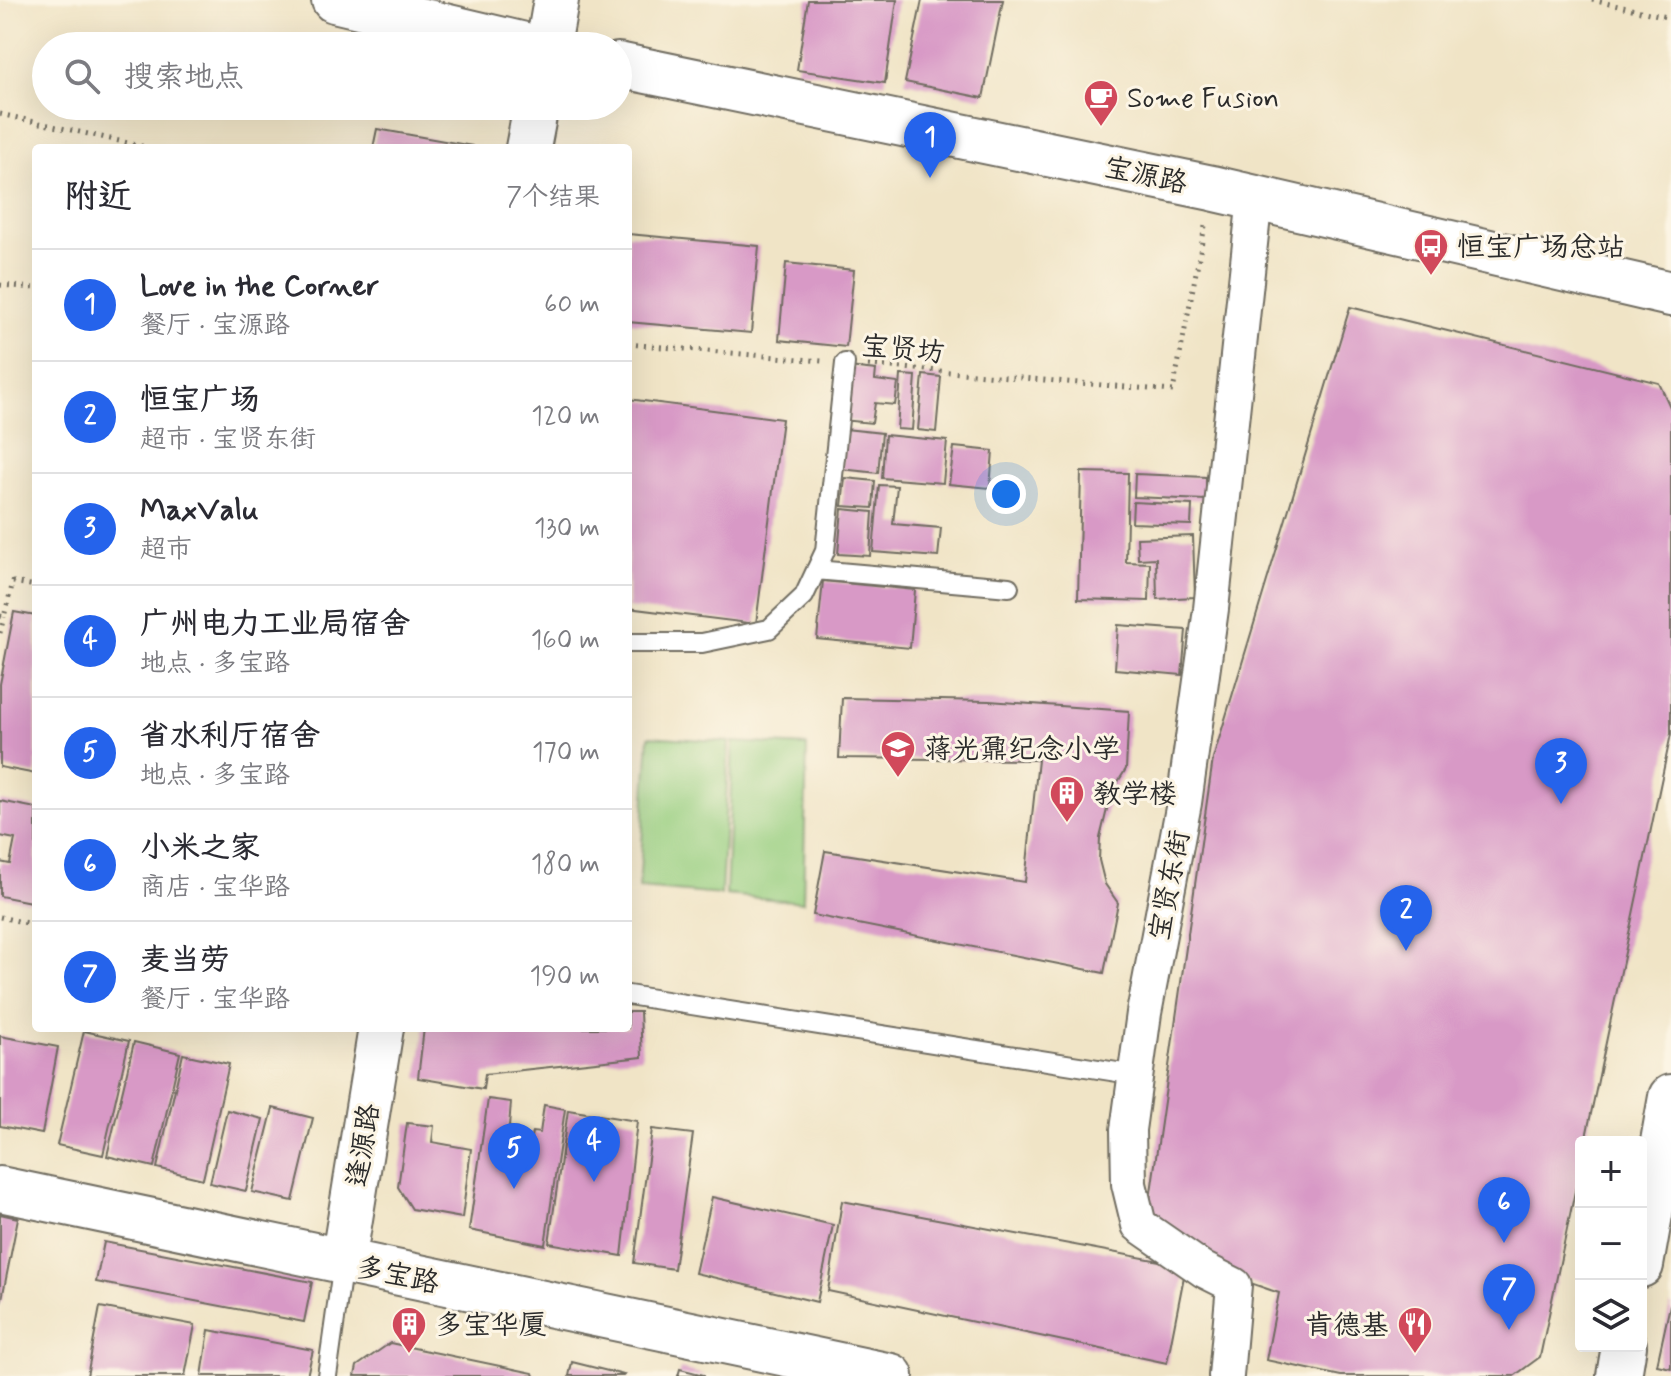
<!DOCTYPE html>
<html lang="zh">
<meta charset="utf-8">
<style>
:root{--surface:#fff;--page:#f7f7f7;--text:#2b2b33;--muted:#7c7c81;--line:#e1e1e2;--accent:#2563eb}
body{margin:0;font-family:Mynerve,"LXGW WenKai TC",sans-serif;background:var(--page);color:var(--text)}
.controls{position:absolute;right:24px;bottom:24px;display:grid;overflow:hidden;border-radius:8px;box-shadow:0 8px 32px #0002}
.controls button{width:72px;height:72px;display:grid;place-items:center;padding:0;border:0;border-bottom:2px solid var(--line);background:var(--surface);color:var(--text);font:40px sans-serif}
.you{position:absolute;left:1006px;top:494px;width:28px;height:28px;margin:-20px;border:6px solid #fff;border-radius:50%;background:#1a73e8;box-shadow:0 0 0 12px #1a73e833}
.badge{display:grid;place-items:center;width:52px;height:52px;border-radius:50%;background:var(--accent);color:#fff;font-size:26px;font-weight:700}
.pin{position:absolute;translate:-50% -66px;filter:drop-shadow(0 2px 4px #0008)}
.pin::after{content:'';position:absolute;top:42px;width:28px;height:24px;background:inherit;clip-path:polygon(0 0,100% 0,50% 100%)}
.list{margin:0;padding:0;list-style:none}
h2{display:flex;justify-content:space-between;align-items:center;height:104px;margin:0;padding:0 32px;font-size:34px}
h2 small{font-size:26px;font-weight:400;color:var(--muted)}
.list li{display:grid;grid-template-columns:52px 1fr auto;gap:24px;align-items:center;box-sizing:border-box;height:112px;padding:0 32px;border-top:2px solid var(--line)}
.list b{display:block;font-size:30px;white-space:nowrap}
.list p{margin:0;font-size:26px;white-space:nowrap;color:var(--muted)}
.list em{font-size:26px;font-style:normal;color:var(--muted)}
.icon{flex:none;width:44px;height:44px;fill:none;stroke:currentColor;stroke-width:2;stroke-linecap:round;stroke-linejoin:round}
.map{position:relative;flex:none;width:1671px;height:1376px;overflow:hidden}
.search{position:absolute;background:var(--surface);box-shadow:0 8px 32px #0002;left:32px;top:32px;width:600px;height:88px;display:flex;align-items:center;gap:20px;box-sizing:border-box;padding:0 28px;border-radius:44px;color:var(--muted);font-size:30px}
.panel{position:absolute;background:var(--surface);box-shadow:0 8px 32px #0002;left:32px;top:144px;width:600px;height:888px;border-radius:8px}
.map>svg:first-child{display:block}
.green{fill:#99cf81;stroke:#627d56;stroke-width:2}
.building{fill:#d899c6}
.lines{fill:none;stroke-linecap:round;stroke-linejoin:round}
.service-casing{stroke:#706c61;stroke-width:22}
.minor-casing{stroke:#706c61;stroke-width:38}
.tertiary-casing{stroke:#706c61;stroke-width:48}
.path{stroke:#706c61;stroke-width:5;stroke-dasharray:2 6;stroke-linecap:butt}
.service{stroke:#fff;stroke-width:18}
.minor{stroke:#fff;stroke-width:34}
.tertiary{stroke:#fff;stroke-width:44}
.labels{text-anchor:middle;stroke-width:6;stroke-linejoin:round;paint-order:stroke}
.poi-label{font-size:28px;fill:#2b2b2b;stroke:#fcf5e5;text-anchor:start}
.street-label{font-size:28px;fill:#2b2b2b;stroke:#fcf5e5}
</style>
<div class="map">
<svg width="1671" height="1376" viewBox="0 0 1671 1376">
<rect width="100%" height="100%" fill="#fcf5e5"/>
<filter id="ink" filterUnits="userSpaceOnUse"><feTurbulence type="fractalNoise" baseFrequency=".0125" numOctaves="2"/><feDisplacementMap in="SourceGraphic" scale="16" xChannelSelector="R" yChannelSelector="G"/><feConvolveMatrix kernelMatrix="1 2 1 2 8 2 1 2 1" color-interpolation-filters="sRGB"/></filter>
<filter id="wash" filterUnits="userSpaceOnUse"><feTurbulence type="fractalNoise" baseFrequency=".006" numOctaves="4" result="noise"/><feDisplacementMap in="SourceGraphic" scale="32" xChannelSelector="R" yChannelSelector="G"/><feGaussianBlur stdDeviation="1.8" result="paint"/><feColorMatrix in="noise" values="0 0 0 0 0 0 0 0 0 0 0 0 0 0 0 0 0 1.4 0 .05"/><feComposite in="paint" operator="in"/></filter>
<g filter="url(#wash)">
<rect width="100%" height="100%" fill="#f0e4c6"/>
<!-- green -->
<path class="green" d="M649 736 729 742 721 895 639 888Z
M733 742 807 746 803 902 726 895Z"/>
<g id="blocks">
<!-- building -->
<path class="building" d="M808 0H897L885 83 797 70Z
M922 0H1003L983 98 905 82Z
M377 129 473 146V148H373Z
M628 234 759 246 751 333 628 322Z
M786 263 854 270 846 347 779 340Z
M1350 307 1659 383 1671 409V734L1585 1142H1581V1163L1540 1357 1514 1376H1341L1266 1360 1279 1293 1207 1268 1147 1220 1213 759Z
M848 367 876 370 875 380 898 383 895 405 875 403 872 423 842 420Z
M901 375 916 376 912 430 897 429Z
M923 375 941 377 936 432 918 430Z
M628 399 782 419 756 624 628 608Z
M845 429 882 433 878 473 841 469Z
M885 435 947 441 943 483 882 478Z
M954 447 993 451 990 488 949 484Z
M1081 472 1128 473 1126 562 1150 563 1149 601 1078 599Z
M1135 474 1206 477V500L1134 497Z
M845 478 875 481 873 508 842 506Z
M879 485 897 486 893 524 941 528 938 557 873 552Z
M1133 502 1192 505 1191 525 1132 523Z
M842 509 873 512 870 556 838 554Z
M1193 536 1195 597 1157 599 1156 558 1138 559 1137 538Z
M823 581 915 590 910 648 817 639Z
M14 612 36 616V774L0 767V684Z
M1118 625 1186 630 1182 675 1115 669Z
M842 698 989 701 1129 711 1126 769 1111 793 1100 838 1099 860 1105 884 1118 903 1104 973 813 915 825 851 1025 882 1038 760 839 758Z
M0 801 36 808V903L0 896V862L10 864 15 839 0 836Z
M628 1012H640L642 1057 485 1074 483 1089 418 1078 424 1028H628Z
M84 1031 129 1041 103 1155 57 1145Z
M0 1036 58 1047 42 1134 0 1126Z
M134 1042 180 1053 154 1167 107 1156Z
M183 1054 229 1064 203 1179 157 1168Z
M488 1099 511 1102 509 1127 517 1129 515 1146 529 1148 532 1132 540 1133 544 1105 565 1109 545 1245 469 1230Z
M273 1108 313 1118 293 1201 252 1192Z
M227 1110 263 1119 246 1191 210 1183Z
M568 1110 637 1121 622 1256 549 1243Z
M407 1123 434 1126 432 1142 471 1149 462 1218 412 1209 398 1187Z
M652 1129 693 1134 674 1269 634 1263Z
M712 1197 833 1225 817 1302 695 1273Z
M842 1201 1186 1266 1167 1363 828 1291Z
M0 1214 18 1218 1 1304 0 1303Z
M104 1242 312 1282 304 1322 96 1282Z
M1670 1305H1671V1368L1657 1365Z
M100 1307 195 1325 185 1376H87Z
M209 1330 313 1350 307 1376H202Z
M390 1343 533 1373 534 1376H355L357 1366Z
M572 1362 624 1375 623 1376H569Z
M680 1369 704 1375V1376H678Z"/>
</g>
</g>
<g filter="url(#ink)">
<use href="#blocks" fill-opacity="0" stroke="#706c61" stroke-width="2"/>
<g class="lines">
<!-- service casing -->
<g class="service-casing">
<path id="service" d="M816 570 1009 587
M628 643H702L769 629 804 596 825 551 845 363
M628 995 1136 1075
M327 1376 343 1262"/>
</g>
<!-- minor casing -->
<g class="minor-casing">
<path id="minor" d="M1226 1376 1234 1285 1204 1270 1139 1225 1129 1184 1128 1130 1144 1013 1184 803 1211 609 1255 197"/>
</g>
<!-- tertiary casing -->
<g class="tertiary-casing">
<path id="tertiary" d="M334 0 529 46
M548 46 556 0
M618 65 1212 188 1671 294
M528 148 536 106
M0 1189 891 1376
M343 1262 381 1028
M1641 1265 1671 1097
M1619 1376 1624 1346"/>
</g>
<!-- path -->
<path class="path" d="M1592 0 1671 18
M0 114 150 148
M0 285 36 288
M628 344 822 361
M868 365 1173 391 1205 226
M0 616 4 617 13 582 36 586
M0 633 4 617
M0 917 36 925"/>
<!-- service -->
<use href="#service" class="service"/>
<!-- minor -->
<use href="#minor" class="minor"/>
<!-- tertiary -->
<use href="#tertiary" class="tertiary"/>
</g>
</g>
<!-- icons -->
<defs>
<g id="cafe-pin" transform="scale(1.8)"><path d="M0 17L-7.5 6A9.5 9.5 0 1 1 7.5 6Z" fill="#d1495b" stroke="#fcf5e5"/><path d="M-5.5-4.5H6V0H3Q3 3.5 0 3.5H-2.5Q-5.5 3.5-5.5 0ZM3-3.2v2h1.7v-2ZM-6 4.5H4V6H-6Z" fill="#fff"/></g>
<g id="bus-pin" transform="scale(1.8)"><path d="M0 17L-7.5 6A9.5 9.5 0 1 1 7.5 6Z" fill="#d1495b" stroke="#fcf5e5"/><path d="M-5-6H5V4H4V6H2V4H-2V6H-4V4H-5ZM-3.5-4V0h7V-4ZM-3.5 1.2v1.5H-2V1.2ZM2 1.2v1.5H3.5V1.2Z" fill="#fff"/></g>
<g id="school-pin" transform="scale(1.8)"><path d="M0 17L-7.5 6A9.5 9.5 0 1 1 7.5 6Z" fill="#d1495b" stroke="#fcf5e5"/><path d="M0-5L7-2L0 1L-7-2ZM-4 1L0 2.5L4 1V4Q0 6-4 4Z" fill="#fff"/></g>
<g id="building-pin" transform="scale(1.8)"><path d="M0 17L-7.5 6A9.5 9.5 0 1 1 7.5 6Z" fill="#d1495b" stroke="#fcf5e5"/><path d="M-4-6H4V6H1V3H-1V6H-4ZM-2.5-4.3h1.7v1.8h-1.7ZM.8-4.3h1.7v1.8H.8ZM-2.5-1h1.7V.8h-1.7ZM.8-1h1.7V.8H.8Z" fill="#fff"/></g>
<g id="restaurant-pin" transform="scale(1.8)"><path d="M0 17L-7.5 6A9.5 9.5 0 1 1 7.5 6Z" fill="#d1495b" stroke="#fcf5e5"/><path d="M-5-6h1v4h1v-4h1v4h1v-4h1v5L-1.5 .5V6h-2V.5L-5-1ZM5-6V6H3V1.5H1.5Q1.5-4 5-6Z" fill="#fff"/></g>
</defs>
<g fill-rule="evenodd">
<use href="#cafe-pin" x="1101" y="97"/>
<use href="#bus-pin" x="1431" y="246"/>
<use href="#school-pin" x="898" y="748"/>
<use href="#building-pin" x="1067" y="793"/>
<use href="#building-pin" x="409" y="1324"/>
<use href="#restaurant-pin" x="1415" y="1324"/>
</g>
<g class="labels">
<!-- poi labels -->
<g class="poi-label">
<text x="1127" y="107">Some Fusion</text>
<text x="1457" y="256">恒宝广场总站</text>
<text x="924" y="758">蒋光鼐纪念小学</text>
<text x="1093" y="803">教学楼</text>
<text x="435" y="1334">多宝华厦</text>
<text x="1389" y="1334" text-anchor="end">肯德基</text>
</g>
<!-- street labels -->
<g class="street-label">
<text transform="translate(1146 174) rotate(12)" y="10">宝源路</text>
<text transform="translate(903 348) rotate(5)" y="10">宝贤坊</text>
<text transform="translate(1168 885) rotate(-79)" y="10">宝贤东街</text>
<text transform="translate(362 1145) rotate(-81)" y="10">逢源路</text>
<text transform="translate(398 1274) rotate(12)" y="10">多宝路</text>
</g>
</g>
</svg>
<div class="controls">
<button>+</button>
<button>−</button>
<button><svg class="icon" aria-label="layers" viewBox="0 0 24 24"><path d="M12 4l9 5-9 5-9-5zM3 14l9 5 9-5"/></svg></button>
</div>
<div class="you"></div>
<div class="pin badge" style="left:930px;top:178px">1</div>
<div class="pin badge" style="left:1406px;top:951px">2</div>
<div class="pin badge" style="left:1561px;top:804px">3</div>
<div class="pin badge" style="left:594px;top:1182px">4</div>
<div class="pin badge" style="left:514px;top:1189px">5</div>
<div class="pin badge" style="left:1504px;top:1243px">6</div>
<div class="pin badge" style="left:1509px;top:1330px">7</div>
<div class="search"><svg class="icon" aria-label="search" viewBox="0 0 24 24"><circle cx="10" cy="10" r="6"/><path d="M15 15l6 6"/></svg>搜索地点</div>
<section class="panel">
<h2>附近<small>7个结果</small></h2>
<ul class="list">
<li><span class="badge">1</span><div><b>Love in the Corner</b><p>餐厅 · 宝源路</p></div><em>60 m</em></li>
<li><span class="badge">2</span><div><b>恒宝广场</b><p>超市 · 宝贤东街</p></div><em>120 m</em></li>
<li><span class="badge">3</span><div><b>MaxValu</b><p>超市</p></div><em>130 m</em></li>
<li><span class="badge">4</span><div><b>广州电力工业局宿舍</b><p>地点 · 多宝路</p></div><em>160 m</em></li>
<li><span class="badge">5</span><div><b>省水利厅宿舍</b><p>地点 · 多宝路</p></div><em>170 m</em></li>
<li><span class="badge">6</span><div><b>小米之家</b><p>商店 · 宝华路</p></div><em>180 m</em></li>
<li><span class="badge">7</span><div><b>麦当劳</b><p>餐厅 · 宝华路</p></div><em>190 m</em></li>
</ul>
</section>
</div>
